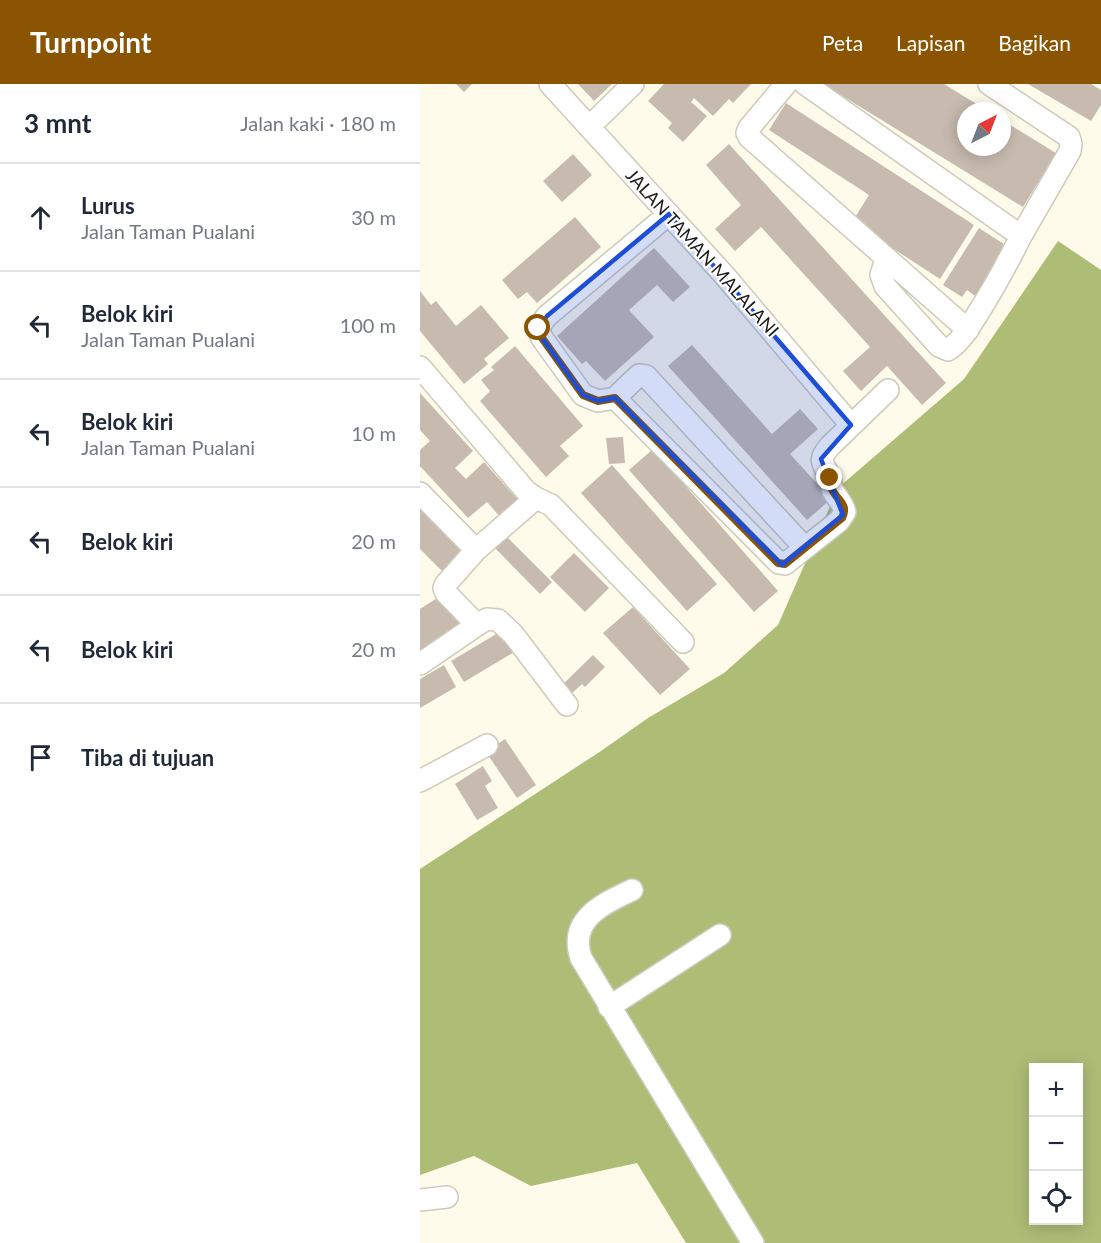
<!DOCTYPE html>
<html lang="id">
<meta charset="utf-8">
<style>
:root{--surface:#fff;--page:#f6f6f7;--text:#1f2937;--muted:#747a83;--line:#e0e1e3;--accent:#8a5402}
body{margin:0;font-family:Lato,sans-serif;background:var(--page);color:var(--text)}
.controls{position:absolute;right:18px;bottom:18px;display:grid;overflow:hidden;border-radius:0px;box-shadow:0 3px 15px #0003}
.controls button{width:54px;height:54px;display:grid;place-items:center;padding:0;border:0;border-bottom:2px solid var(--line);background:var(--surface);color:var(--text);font:30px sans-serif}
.compass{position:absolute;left:537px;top:18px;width:54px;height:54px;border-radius:50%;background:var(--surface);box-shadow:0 3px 15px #0003;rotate:42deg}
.stop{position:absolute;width:18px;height:18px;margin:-14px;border:4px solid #8a5402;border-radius:50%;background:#fff}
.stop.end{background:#8a5402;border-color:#fff;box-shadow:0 2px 6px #0008}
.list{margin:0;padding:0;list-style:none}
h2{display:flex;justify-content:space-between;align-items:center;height:78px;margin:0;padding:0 24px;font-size:26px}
h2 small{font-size:20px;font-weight:400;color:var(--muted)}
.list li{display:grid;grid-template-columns:39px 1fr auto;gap:18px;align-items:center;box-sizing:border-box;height:108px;padding:0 24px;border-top:2px solid var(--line)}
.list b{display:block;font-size:22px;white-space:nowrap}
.list p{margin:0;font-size:20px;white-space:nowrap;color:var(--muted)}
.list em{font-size:20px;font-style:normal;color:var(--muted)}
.icon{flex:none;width:33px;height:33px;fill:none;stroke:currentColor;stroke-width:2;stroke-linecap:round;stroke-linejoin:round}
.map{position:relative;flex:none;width:681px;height:1159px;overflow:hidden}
header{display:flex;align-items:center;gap:36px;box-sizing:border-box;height:84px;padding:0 30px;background:var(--accent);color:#fff}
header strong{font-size:28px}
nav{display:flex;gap:33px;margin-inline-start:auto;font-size:21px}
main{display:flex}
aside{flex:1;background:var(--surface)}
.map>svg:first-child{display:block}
.forest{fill:#adbd76;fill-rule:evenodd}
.building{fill:#c7bbaf}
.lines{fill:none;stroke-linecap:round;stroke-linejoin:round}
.minor-casing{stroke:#cdcaba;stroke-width:24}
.minor{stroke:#fff;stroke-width:21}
.route{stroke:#8a5402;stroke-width:8}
.marked{fill:#1d4ed8;fill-opacity:0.2;stroke:#1d4ed8;stroke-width:4.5;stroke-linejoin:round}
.labels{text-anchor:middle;stroke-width:4.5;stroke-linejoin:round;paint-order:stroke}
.street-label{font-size:18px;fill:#1e1c17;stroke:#fff}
</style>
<header>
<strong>Turnpoint</strong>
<nav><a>Peta</a><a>Lapisan</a><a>Bagikan</a></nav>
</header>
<main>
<aside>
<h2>3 mnt<small>Jalan kaki · 180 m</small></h2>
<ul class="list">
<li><svg class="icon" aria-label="ahead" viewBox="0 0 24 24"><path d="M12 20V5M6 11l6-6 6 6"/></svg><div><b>Lurus</b><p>Jalan Taman Pualani</p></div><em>30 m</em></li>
<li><svg class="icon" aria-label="left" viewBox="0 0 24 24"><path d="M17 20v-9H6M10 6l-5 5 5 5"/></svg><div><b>Belok kiri</b><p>Jalan Taman Pualani</p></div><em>100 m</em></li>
<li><svg class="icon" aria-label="left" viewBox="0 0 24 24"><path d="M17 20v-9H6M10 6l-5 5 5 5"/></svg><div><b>Belok kiri</b><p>Jalan Taman Pualani</p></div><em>10 m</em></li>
<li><svg class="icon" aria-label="left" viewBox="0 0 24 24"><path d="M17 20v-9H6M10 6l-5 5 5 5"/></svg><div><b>Belok kiri</b></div><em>20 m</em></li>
<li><svg class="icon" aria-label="left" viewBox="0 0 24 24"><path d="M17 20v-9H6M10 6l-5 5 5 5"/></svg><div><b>Belok kiri</b></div><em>20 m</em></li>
<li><svg class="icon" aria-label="arrive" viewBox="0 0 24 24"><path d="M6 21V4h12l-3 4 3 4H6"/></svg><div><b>Tiba di tujuan</b></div></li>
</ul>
</aside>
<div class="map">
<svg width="681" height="1159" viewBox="0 0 681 1159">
<rect width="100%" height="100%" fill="#fffbeb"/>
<!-- forest -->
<path class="forest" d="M638 157 681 186V1159H266L217 1079 111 1102 54 1072 0 1091V785L181 667 228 634 304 589 358 541 418 404 544 295ZM614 984H658V1136H614Z"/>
<!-- building -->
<path class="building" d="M36 0H52L44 8Z
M158 0H192L174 17Z
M244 0H331L313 19 309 15 293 32 274 14 271 18 287 32 263 58 248 44 252 39 228 17Z
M403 0H524L568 27H546V63H582V36L636 69 603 123Z
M608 0H671L681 6V21L671 37Z
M366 19 554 141 520 195 432 138 449 111 349 46Z
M309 60 526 299 502 321 467 282 441 307 423 287 450 263 341 143 315 167 295 145 321 121 286 81Z
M153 70 172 91 142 118 123 97Z
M155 133 181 163 117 219 107 208 98 215 82 196Z
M559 144 587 162 555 212 547 206 542 213 523 201Z
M234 164 270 203 253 218 237 201 209 226 234 253 185 297 166 277 162 280 137 252Z
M0 207 11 221 16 217 36 242 61 221 89 254 64 275 68 280 44 300 0 247Z
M272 261 352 350 380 325 398 345 370 370 411 415 387 436 248 282Z
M95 262 163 342 140 362 149 372 126 393 60 317 70 307 61 296 74 286 71 283Z
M0 309 53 367 35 384 46 395 64 378 100 418 82 435 67 418 48 434 0 382V366L10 357 0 346Z
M203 353 205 379 189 380 186 354Z
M233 365 358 507 334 528 209 386Z
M192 381 297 500 267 527 161 409Z
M0 419 45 464 22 487 0 465Z
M85 451 132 498 120 510 73 462Z
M154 469 189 504 165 528 130 493Z
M22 511 42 542 0 569V525Z
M213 523 270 585 240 611 183 549Z
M83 546 96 567 44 598 31 577Z
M173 571 185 583 165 603 162 600 151 610 142 601Z
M24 581 36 603 0 624V595Z
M85 655 116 701 97 714 66 668Z
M63 682 72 697 65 702 78 724 57 736 35 700Z"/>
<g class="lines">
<!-- minor casing -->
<g class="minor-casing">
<path id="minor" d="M130 0 305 192 431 341
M366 0 329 44 327 49 329 53 548 246
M385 0 601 152 650 67 651 60 649 53 569 0
M169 43 213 0
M466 175 461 191 465 202 519 262 528 266C542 257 551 240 560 226 575 202 588 178 601 152
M0 283 106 407 116 414 56 466 25 501 24 504 26 509 57 541 0 580
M195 314 359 479 365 480 385 464 226 292 219 291 195 314 178 317 163 311 122 254 118 244 127 232 249 130
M0 409 56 466
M116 414 131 421 263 558
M385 464 419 437 425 428C423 419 417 414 413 407 411 402 411 397 409 392 403 378 397 377 410 362L468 306
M57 541 67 535 78 536 93 550 147 621
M0 697 67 661
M212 806C183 820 148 835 161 874L333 1159
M189 923 300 851
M0 1116 27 1113"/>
</g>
<!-- minor -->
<use href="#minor" class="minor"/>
</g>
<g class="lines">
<!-- route -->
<path class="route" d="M118 244 122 254 163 311 178 317 195 314 358 479 365 480 422 434C429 420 417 417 412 405 412 404 410 395 410 394"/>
</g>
<!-- marked area -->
<path class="marked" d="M249 130 431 341 401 375 423 431 362 481 195 314 178 317 163 311 122 254 118 244 127 232Z"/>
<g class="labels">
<!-- street labels -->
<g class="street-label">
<text transform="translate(282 169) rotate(48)" y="6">JALAN TAMAN MALALANI</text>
</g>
</g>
</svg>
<div class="controls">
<button>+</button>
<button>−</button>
<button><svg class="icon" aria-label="locate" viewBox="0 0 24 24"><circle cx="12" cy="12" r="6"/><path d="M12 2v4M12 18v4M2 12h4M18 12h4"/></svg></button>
</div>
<svg class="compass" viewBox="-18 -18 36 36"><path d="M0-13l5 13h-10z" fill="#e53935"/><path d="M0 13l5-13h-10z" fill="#747a83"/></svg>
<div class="stop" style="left:118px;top:244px"></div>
<div class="stop end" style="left:410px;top:394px"></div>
</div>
</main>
